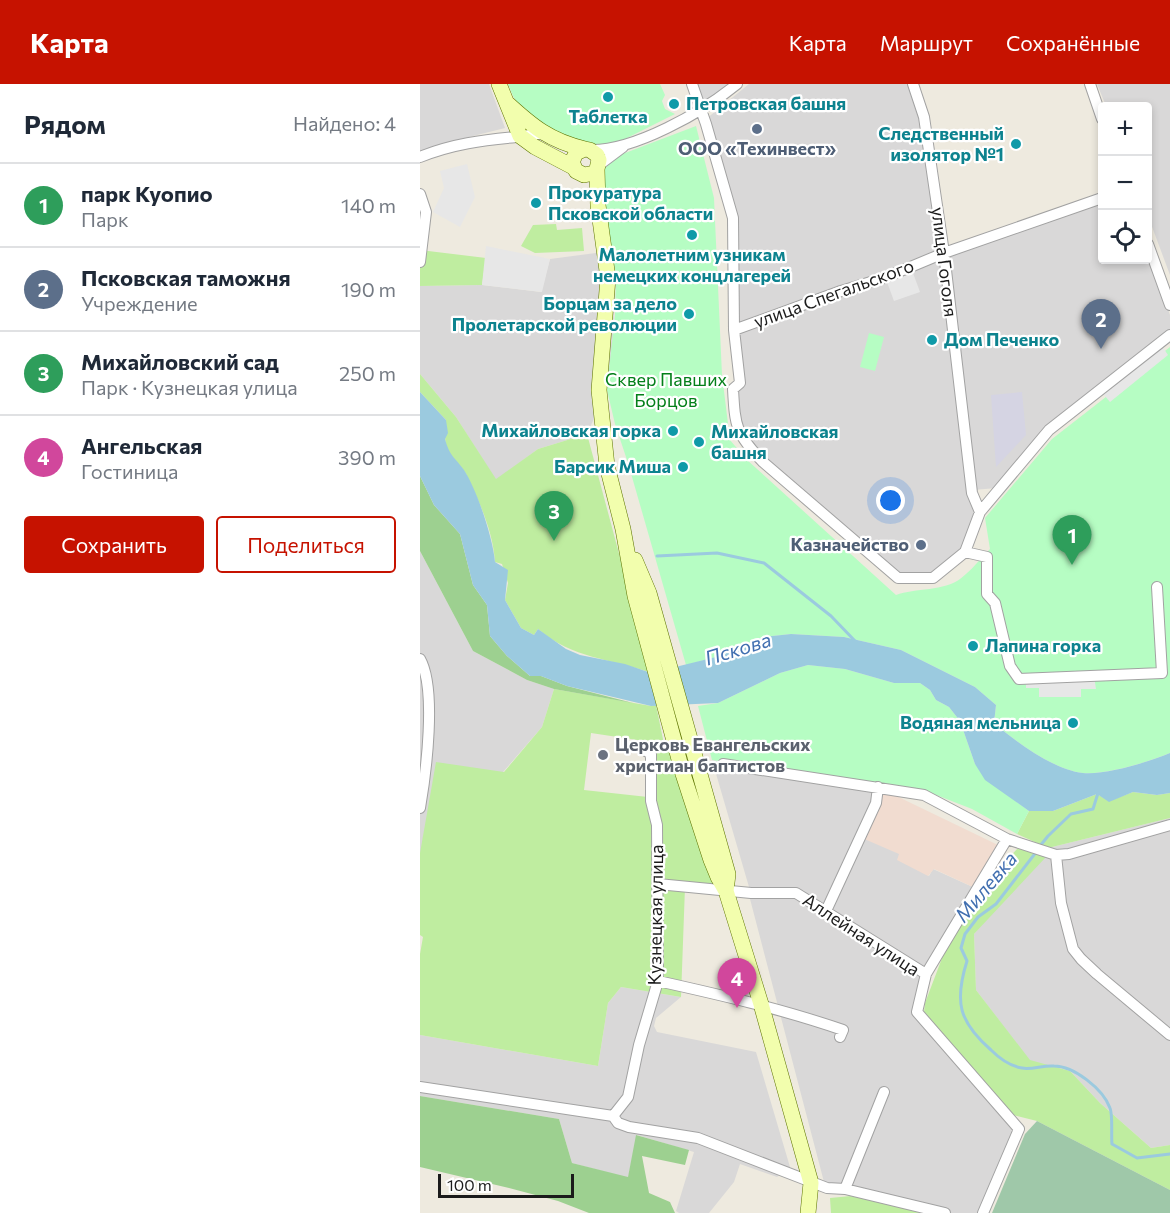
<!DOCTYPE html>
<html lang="ru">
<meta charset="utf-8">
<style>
:root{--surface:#fff;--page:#f6f6f7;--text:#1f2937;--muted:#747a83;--line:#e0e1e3;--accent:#c61200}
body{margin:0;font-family:Commissioner,sans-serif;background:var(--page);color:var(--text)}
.controls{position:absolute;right:18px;top:18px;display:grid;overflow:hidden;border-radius:6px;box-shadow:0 3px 9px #0003}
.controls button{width:54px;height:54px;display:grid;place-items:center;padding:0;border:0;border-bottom:2px solid var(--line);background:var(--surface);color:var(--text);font:30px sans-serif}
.scale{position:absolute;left:18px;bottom:15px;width:136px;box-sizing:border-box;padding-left:6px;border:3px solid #1b1b1b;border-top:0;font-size:16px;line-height:21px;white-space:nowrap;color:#1b1b1b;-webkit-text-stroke:4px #fff;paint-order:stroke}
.you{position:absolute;left:471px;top:417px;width:21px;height:21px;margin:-15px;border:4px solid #fff;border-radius:50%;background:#1a73e8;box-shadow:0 0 0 9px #1a73e833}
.badge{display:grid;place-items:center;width:39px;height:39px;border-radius:50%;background:var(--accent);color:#fff;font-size:20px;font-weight:700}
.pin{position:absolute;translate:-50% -50px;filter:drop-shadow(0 2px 3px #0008)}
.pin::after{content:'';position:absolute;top:32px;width:21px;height:18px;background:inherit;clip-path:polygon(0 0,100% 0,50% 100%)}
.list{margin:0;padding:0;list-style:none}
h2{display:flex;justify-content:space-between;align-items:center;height:78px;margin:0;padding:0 24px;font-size:26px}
h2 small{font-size:20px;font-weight:400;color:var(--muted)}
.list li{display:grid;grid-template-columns:39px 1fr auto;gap:18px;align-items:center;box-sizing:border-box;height:84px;padding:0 24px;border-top:2px solid var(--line)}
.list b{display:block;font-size:22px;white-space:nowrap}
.list p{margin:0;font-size:20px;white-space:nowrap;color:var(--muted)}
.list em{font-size:20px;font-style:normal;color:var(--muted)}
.actions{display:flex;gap:12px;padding:18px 24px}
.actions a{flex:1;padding:14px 0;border:2px solid var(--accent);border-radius:6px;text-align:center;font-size:21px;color:var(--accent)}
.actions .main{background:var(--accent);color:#fff}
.icon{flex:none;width:33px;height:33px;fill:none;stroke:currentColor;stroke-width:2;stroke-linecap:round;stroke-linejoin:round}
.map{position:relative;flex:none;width:750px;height:1129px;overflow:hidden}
header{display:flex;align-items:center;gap:36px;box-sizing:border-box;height:84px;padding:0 30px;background:var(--accent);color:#fff}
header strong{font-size:28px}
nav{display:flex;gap:33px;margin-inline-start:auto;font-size:21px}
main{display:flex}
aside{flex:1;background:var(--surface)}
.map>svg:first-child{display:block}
.residential{fill:#d9d8d8}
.military{fill:#f1dcd0}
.grass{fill:#bfeda0}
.forest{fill:#9dd090}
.cemetery{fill:#9fc8a9}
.park{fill:#b6fdc3}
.parking{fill:#e7e7e7}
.plaza{fill:#d5d4e3}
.water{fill:#9bcadf}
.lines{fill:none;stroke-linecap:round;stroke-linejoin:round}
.stream{stroke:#9bcadf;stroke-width:3}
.street-casing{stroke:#a2a2a2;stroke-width:12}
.secondary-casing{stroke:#5d7400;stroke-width:16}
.street{stroke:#fff;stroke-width:10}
.secondary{stroke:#f2fead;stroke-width:15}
.culture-dot{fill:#0f9aa8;stroke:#fff;stroke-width:2}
.service-dot{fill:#5c6f8a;stroke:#fff;stroke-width:2}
.worship-dot{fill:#6b7280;stroke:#fff;stroke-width:2}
.labels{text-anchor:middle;stroke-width:4.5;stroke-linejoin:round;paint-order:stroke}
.culture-label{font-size:18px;font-weight:bold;fill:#0d838f;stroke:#fff;text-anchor:start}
.service-label{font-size:18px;font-weight:bold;fill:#4e5e75;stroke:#fff}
.street-label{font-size:18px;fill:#1b1b1b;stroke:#fff}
.park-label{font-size:18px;fill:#037f19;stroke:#fff}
.worship-label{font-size:18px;font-weight:bold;fill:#5b616d;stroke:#fff;text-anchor:start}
.water-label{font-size:20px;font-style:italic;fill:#416fb0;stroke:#fff}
</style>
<header>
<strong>Карта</strong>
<nav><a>Карта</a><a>Маршрут</a><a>Сохранённые</a></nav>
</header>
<main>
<aside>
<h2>Рядом<small>Найдено: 4</small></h2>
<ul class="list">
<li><span class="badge" style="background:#2e9e5b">1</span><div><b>парк Куопио</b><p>Парк</p></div><em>140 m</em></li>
<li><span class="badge" style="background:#5c6f8a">2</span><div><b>Псковская таможня</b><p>Учреждение</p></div><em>190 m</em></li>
<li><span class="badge" style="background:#2e9e5b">3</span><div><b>Михайловский сад</b><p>Парк · Кузнецкая улица</p></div><em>250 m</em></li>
<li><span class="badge" style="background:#d1479c">4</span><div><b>Ангельская</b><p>Гостиница</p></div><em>390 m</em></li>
</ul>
<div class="actions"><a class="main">Сохранить</a><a>Поделиться</a></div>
</aside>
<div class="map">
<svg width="750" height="1129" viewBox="0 0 750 1129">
<rect width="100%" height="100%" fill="#eeeadf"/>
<!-- residential -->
<path class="residential" d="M0 0H69L85 44 41 55 0 69Z
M272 0H310L281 22Z
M329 0H489L501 32 555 426 541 465 511 491H480L344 376 328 355 319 335 315 274 317 131 286 35Z
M677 0H750V191L728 132V22H686Z
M682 117V176H728V168L750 231V248L627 345 577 404 553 406 527 172Z
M191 167 196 193 192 269 187 306 167 350 118 365 76 396 36 333 0 290V202L62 201 121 208 130 175Z
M0 467 53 567 107 596 134 605 122 643 83 688 0 769Z
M292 676 458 701 479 770 509 792 513 785 555 804 508 885 377 805 329 803Z
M750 734V1061L731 1064 680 1019 650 987 610 977 556 906 554 850 628 764Z
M376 813 502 891 493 927 595 1045 562 1129H531L404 1098 330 815Z
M201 903 261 913 236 934 234 942 237 948 336 968 370 1083 357 1093 320 1080 314 1098 289 1129H259L256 1127 274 1068 217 1051 208 1094 152 1079 139 1035 0 1012V951L178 982 188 919Z"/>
<!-- military -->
<path class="military" d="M464 706 578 761 555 804 514 785 508 792 477 776 479 770 442 754Z"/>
<!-- grass -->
<path class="grass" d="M136 140 137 146 162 144 164 167 115 169 101 162 113 141Z
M0 166 66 174 62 201 0 202Z
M0 290 36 333 76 395 118 365 167 350 231 589C190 574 153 575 118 545L114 551 101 544 85 516 88 499 82 480 75 478C73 447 59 417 46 390 42 383 36 378 31 372 23 362 25 348 26 336L0 308Z
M134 605 231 622 236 621 244 660 171 649 164 706 237 714 235 665 251 666 296 803H265L261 913 201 903 188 919 178 982 0 951V870L3 853 0 851V769L16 678 84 688 122 643Z
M713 708 737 711 750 709V734L628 764 597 750 609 727H633L677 710 689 717Z
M598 764 626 773 554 850 556 906 610 976 650 987 680 1019 731 1064 750 1061V1106L617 1037 593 1031 504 928 505 919 527 861 579 784Z
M431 1112 508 1129H411L410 1114Z"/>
<!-- forest -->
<path class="forest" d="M0 392 14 421 40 450 53 501 67 521 70 552 87 572 110 592H121L147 602 213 619 134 605 107 596 53 567 0 467Z
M0 1012 139 1035 152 1079 208 1093 216 1051 269 1066 265 1081 222 1072 229 1109 250 1118 255 1129H169L138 1117 89 1104 0 1083Z"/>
<!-- cemetery -->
<path class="cemetery" d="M617 1037 750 1106V1129H572L605 1050Z"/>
<!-- park -->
<path class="park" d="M88 0H240L245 11 242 17 245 25 255 30 185 65 158 63 106 33 93 12Z
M276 42 294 114 302 291 310 356 326 375 476 511C495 504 525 507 540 495 551 487 560 475 570 465L565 434 632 355 750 263V669C728 678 686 691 663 689 634 686 596 658 574 639L576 621 555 603 481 566 424 553 371 550 343 553 300 572 266 581 208 379 195 340 187 306 195 230 196 193 182 101 185 82 192 74Z
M449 249 464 253 455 287 440 283Z
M388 581 425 585 474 599H500L510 606 516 616 529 623 540 637 555 680 577 703 609 727 597 750 552 725 506 707 292 676 278 622 298 619 360 589Z"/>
<!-- parking -->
<path class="parking" d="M47 80 55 113 40 143 13 128 24 104 20 87Z
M66 162 130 175 122 208 62 201Z
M493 189 500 208 474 217 467 198Z
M740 259 748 271 690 318 680 306Z
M674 592 676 605H661V613H619V604H606V595Z"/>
<!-- plaza -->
<path class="plaza" d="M602 308 606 351 576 383 571 311Z"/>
<!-- water -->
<path class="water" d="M0 308 26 336 28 349 25 355C30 373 34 372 44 386 57 406 73 454 75 478L88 486 85 516 101 544 114 551 118 545 146 565 160 571 205 580 231 589 300 572 343 553 371 550 424 553 481 566 555 603 576 621 574 639C596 658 634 686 663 689 687 691 728 678 750 669V709L737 711 713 708 689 718 677 710 633 727H609L565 696 555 680 540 637 529 623 516 616 510 606 500 599H474L425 585 388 581 360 589 298 619 231 622 147 602 121 592H110L87 572 70 552 67 521 53 501 40 450 14 421 0 392Z"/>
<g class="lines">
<!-- stream -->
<path class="stream" d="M237 472 297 469 344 479 411 532 436 558
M620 762 628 752 651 730 673 725 678 709
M617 767 576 820 558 833 545 850 541 864 547 877C534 918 539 938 571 966 580 975 589 982 602 984 612 986 623 981 634 982 654 982 683 1005 690 1024 693 1031 691 1051 692 1060L717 1074 750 1070"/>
<!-- street casing -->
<g class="street-casing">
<path id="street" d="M272 0 286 40 313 134 314 246 320 299 313 305C315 343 316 350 343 378L478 494H513L545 468 560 428 629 346 750 251
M493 0 504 33 524 169 552 409 560 428
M670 0 682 35
M170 66C214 67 283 28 317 0
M0 73C32 60 63 56 97 53 108 52 115 48 125 51
M179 81 203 63
M0 110 6 128 0 178
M728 160 750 221
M314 246 421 207 464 194 524 169 682 114
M545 468 567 473V510L575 519 590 582 599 595 742 589 737 503
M0 575C17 605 6 689 0 724
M303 680 504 711 587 755 636 771 649 770 750 741
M636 771 641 819 653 865 661 875 677 890 750 951
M238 800 331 809H376L506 890 497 928 599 1045 563 1129
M406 827 456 719 458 703
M506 890 587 755
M238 897C301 911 362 925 423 946L420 953
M0 1003 193 1032 198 1039 209 1043 278 1054 407 1104 425 1105 525 1129
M193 1032 208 1013 219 961 238 897 237 741 231 717V670L221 664
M425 1105 464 1008"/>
</g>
<!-- secondary casing -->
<g class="secondary-casing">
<path id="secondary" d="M79 0 100 52 115 63 153 83
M87 19C112 42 130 57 165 65
M177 85 174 89 164 91 156 87 152 78 156 69 165 65 170 66 177 71 179 76 177 85 178 121 188 194 179 306 187 382 203 445 215 512 263 690 291 776 298 793 306 807 341 920 391 1099 388 1129
M215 476 229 509 308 790 306 807"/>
</g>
<!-- street -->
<use href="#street" class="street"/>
<!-- secondary -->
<use href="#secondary" class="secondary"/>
</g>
<!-- markers -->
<g class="culture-dot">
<circle cx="188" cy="13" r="6"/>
<circle cx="254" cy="20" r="6"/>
<circle cx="596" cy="60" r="6"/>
<circle cx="116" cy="119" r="6"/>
<circle cx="272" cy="151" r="6"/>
<circle cx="269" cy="230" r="6"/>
<circle cx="512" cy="256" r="6"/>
<circle cx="253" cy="347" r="6"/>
<circle cx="279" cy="358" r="6"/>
<circle cx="263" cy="383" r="6"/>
<circle cx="553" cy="562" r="6"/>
<circle cx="653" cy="639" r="6"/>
</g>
<g class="service-dot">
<circle cx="337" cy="45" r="6"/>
<circle cx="501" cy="461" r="6"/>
</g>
<circle class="worship-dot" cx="183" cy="671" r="6"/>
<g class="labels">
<!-- culture labels -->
<g class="culture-label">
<text x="266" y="26">Петровская башня</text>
<text x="188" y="39" text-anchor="middle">Таблетка</text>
<text x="584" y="56" text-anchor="end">Следственный<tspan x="584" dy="21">изолятор №1</tspan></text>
<text x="128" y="115">Прокуратура<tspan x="128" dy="21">Псковской области</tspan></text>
<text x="272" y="177" text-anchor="middle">Малолетним узникам<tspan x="272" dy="21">немецких концлагерей</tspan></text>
<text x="257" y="226" text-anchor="end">Борцам за дело<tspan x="257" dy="21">Пролетарской революции</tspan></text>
<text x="524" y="262">Дом Печенко</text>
<text x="241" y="353" text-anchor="end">Михайловская горка</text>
<text x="291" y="354">Михайловская<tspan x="291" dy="21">башня</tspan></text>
<text x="251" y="389" text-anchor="end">Барсик Миша</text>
<text x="565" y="568">Лапина горка</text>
<text x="641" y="645" text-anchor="end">Водяная мельница</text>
</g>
<!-- service labels -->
<g class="service-label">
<text x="337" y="71">ООО «Техинвест»</text>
<text x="489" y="467" text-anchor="end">Казначейство</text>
</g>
<!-- street labels -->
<g class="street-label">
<text transform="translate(524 178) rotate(83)" y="6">улица Гоголя</text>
<text transform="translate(414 210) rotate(-20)" y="6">улица Спегальского</text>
<text transform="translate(236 831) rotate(-89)" y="6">Кузнецкая улица</text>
<text transform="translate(441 851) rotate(33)" y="6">Аллейная улица</text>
</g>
<!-- park labels -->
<g class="park-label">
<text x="246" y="302">Сквер Павших<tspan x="246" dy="21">Борцов</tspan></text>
</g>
<!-- worship labels -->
<g class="worship-label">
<text x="195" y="667">Церковь Евангельских<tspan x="195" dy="21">христиан баптистов</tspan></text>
</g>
<!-- water labels -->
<g class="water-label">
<text transform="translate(318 565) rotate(-17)" y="7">Пскова</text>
<text transform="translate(566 803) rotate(-50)" y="7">Милевка</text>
</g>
</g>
</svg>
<div class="controls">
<button>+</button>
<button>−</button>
<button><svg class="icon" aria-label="locate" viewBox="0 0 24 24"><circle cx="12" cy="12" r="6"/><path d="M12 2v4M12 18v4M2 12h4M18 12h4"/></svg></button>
</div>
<div class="scale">100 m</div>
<div class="you"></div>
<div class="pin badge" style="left:652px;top:481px;background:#2e9e5b">1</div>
<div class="pin badge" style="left:681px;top:265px;background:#5c6f8a">2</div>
<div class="pin badge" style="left:134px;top:457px;background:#2e9e5b">3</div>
<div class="pin badge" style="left:317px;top:924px;background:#d1479c">4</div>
</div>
</main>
